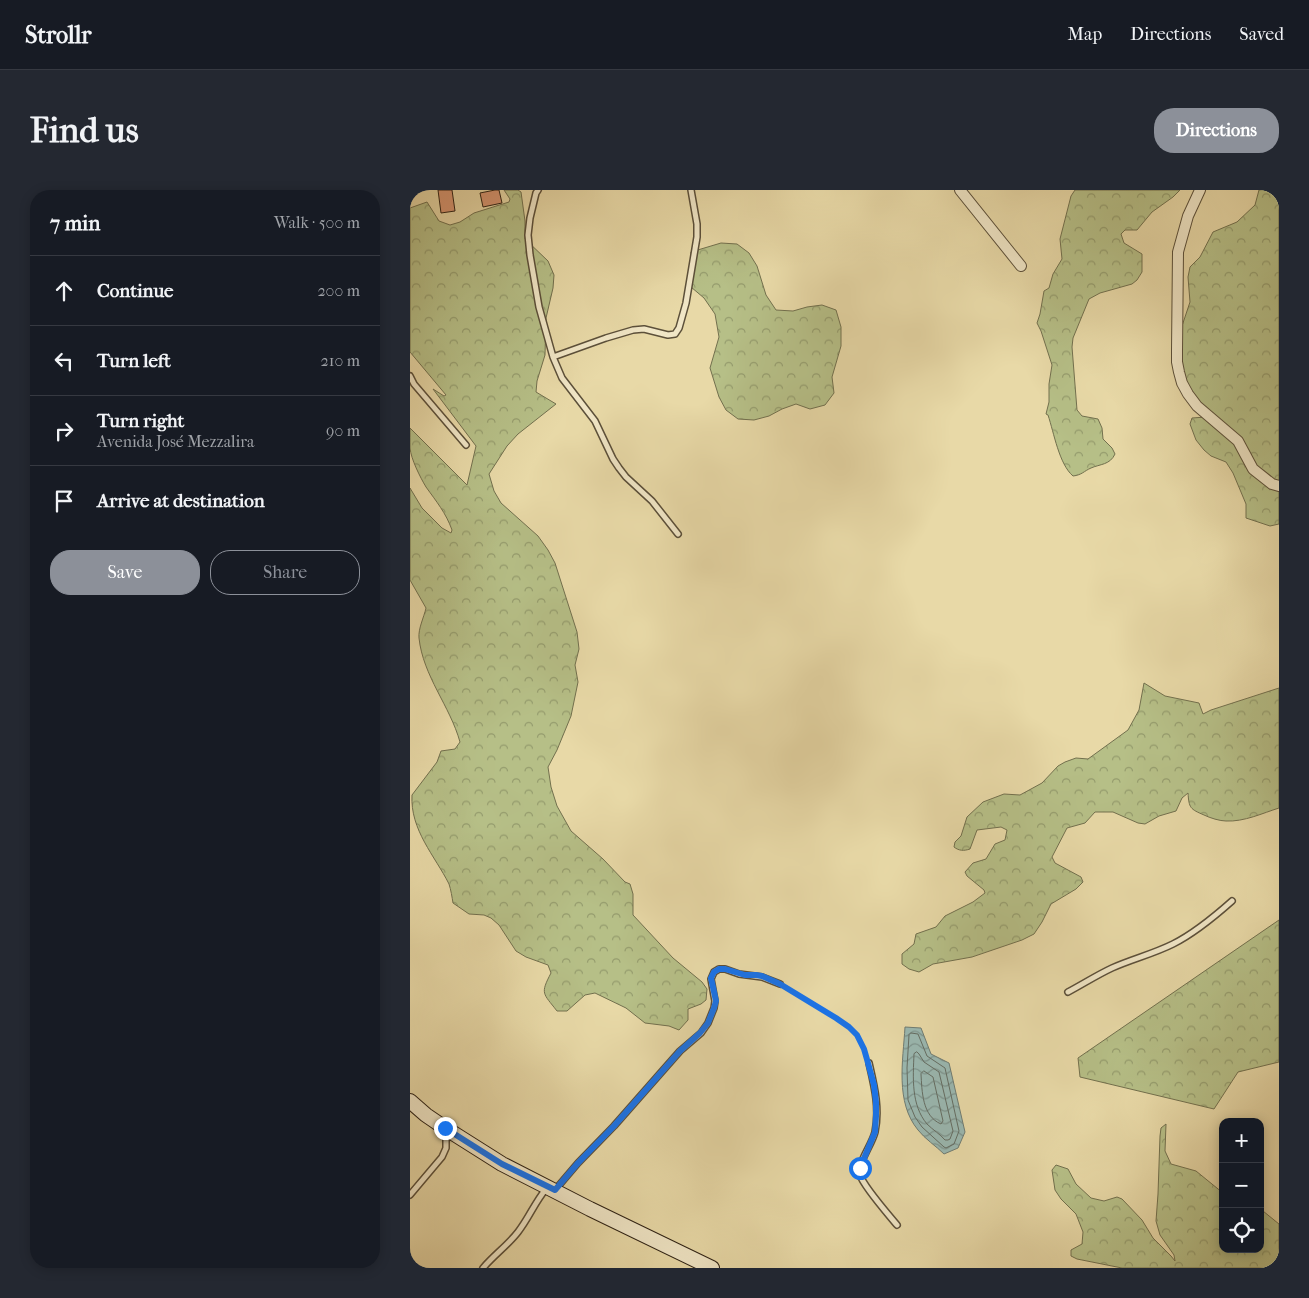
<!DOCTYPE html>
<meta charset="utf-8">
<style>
:root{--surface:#171b24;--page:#242831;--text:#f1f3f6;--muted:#9ea1a6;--line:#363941;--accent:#8c9099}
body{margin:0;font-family:"IM FELL French Canon",serif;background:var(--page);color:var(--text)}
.controls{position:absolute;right:15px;bottom:15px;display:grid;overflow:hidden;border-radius:10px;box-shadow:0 2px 12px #0003}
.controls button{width:45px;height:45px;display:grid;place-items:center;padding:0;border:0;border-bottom:1px solid var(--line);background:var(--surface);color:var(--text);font:25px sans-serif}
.stop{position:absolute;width:15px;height:15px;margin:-11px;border:4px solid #1a73e8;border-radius:50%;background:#fff}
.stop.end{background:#1a73e8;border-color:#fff;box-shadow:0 1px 5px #0008}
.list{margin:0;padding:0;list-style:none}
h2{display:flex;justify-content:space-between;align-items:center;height:65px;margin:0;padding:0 20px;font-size:21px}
h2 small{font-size:16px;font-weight:400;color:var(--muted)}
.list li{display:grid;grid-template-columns:32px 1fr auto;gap:15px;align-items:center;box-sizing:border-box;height:70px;padding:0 20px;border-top:1px solid var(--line)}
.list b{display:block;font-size:19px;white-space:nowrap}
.list p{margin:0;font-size:16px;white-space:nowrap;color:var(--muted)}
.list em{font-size:16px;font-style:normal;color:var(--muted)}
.actions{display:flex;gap:10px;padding:15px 20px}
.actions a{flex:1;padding:11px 0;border:1px solid var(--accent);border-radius:20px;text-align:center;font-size:18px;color:var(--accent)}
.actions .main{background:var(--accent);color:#fff}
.icon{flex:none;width:28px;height:28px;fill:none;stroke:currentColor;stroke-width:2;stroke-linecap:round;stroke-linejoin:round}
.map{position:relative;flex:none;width:869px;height:1078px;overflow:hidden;border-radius:20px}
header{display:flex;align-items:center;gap:30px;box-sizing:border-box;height:70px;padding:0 25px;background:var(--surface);border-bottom:1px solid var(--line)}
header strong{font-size:24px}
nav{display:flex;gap:28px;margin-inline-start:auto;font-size:18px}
.intro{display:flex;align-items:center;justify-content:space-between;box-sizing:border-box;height:120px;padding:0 30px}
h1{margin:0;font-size:35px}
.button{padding:12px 22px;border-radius:20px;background:var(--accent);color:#fff;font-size:18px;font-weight:700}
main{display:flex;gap:30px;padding:0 30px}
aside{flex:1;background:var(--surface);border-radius:20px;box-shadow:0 2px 12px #0003}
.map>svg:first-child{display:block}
.forest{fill:url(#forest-crowns);stroke:#72704e}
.water{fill:url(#water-waves);stroke:#6f7c73}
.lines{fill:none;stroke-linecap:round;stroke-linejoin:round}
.shore{stroke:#646d63;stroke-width:1}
.building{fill:#d89773;stroke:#2e2215}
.service-casing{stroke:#5c503a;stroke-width:8}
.minor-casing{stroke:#5c503a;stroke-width:12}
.secondary-casing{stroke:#2e2215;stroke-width:16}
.path{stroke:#2e2215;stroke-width:2;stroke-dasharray:4 2.5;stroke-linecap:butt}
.service{stroke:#f0e6c6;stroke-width:5}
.minor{stroke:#f0e6c6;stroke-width:10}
.secondary{stroke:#f0e6c6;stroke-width:14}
.route{stroke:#1a73e8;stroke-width:6}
</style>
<header>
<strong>Strollr</strong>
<nav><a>Map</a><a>Directions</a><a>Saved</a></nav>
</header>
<div class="intro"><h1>Find us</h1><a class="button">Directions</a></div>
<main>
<aside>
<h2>7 min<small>Walk · 500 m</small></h2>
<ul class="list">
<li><svg class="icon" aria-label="ahead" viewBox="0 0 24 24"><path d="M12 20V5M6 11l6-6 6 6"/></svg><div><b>Continue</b></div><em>200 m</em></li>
<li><svg class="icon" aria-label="left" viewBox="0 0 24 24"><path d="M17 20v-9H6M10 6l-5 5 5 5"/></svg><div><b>Turn left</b></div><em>210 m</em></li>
<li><svg class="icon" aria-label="right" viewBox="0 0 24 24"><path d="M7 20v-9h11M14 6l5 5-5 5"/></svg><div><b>Turn right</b><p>Avenida José Mezzalira</p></div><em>90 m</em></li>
<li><svg class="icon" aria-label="arrive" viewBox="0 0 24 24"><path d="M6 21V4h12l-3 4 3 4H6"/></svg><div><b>Arrive at destination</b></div></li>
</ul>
<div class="actions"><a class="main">Save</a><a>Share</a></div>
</aside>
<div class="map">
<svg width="869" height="1078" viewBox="0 0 869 1078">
<defs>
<pattern id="forest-crowns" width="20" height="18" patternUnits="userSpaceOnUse" patternTransform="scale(1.25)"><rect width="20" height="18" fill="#b6bf87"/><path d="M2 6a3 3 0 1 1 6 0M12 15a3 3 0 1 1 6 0" fill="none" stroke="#949b6d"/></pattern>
<pattern id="water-waves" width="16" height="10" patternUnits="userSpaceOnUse" patternTransform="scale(1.25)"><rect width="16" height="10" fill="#9ab8b1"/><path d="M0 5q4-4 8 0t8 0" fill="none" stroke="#7e958f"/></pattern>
</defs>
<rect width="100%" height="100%" fill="#e8d9a7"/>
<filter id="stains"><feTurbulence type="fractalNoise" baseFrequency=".004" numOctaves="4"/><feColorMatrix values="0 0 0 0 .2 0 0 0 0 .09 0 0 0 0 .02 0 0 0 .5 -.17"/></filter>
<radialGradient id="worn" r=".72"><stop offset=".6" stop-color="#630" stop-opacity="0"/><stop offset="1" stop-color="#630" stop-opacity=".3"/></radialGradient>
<!-- forest -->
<path class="forest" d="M94 0H108L111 2 115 31V49L138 71 144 85 143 98 136 128 135 165 127 191 126 202 146 214 108 244 97 256 79 284 84 301 91 313 128 346 138 360 145 373 167 442 169 459 165 475 168 492 161 526 147 560 138 577 141 597 147 616 161 641 193 669 215 692 220 694 223 704V725L263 768 292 792 297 799 296 810 291 814 278 819V830L269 840 259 836 235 833 216 818 185 803 175 805 157 821H147C133 803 130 804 141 783L138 775 116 767 106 761 89 735 81 728 74 725 59 724 43 713C42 707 41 700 39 694 25 666 0 640 2 605L27 572 31 561 45 559 50 552C40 516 13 486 9 448 8 439 14 427 16 418L0 390V298L12 318 32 338 41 343 42 340C36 323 26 311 16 297 10 287 1 269 0 258 0 251 0 244 0 238L57 295 66 256 23 199 34 206 36 205 0 162V18L17 12 29 31 40 35 50 32 64 23 99 12 100 9Z
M665 0H770L763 7 742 22 727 40H715L711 44 714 53 732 64V82L727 90 722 94 690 103 679 109 663 148 662 157 667 220 672 226 688 229 692 238 693 249 702 258 705 264C700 275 690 274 681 278 674 281 672 285 663 286 649 274 644 243 638 225L636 224 639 212V194L642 175 631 141 627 133 630 124 634 101 639 98 643 84 652 69 650 49 661 6Z
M849 0H859V2L861 0H869V334L860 336 836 328V314L823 283 816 272 801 266 794 260 786 250 780 234 782 228 796 227 776 205 769 175 771 139 780 112 778 87 780 77 790 67 803 42 827 32 845 15Z
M311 53 327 54 339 63 347 76 356 105 366 120 383 121 397 117 412 115 426 120 431 137V156L422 187 424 203 415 215 400 219 386 214 372 219 359 226 344 230 328 229 316 220 309 207 300 178 309 147 305 124 294 108 281 97V62Z
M734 493 755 506 789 513 793 524 801 520 869 498V618C853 623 834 632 816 631 810 631 800 628 794 625 780 619 779 618 778 603L772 608 766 621 749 626 735 634 728 633 703 622H685L675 633 657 638 642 667 645 673 671 687 673 692 666 699 641 714 632 732 624 744 612 750 562 767 523 774 509 782 499 779 492 774V764L504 754 506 744 526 737 535 726 563 712 575 703 574 700 557 686 555 682 563 673 576 669 585 654 595 650 597 640 591 637 567 640 560 659C554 661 549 661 544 657L545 652 551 646 557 627 573 612 594 604 610 605 632 593 648 576 655 572 666 568 678 569 718 540 729 520Z
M869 730V872L828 882 804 919 670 887 668 868Z
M756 934 755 961 761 974 786 981 813 1003V1059H850V1016L853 1021 869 1034V1078H712L667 1069 661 1066V1060L672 1054 673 1042 666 1024 651 1009 645 1000 642 980 646 975 658 979 666 994 681 1008 694 1011 707 1007 712 1009 732 1030 743 1048 761 1066 765 1071 764 1065 750 1045 746 1031 748 1004 750 946 751 938Z"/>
<!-- water -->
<path class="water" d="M495 837 511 838 521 864 539 873 555 942 548 958 534 964C526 956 515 949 508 940 485 912 493 871 495 837Z"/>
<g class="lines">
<!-- shore -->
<path class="shore" d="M501 843 508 844 517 866 535 878 549 941 544 954 536 958 534 957 512 937 505 927 498 910 497 878 499 845Z
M507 862 509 864 514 872 529 882 543 941 540 949 538 950H535C530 944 523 940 517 934 501 915 503 888 504 864Z
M514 881 523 887 533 931 531 934C512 926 512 901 511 884Z"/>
</g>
<!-- building -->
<path class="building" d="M28 0H42L45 21 31 23Z
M85 0H89L92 13 73 17 70 3Z"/>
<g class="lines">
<!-- service casing -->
<g class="service-casing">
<path id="service" d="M128 0 126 3 120 28 118 45 120 65 129 117 143 167 152 188 185 231 203 269 209 278 216 287 242 311 268 344
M143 167 196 148 223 140 234 139 258 145 265 144 269 138 276 113 287 47V34L281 0
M0 186 4 194 56 255
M658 802C673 794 687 785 702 778 722 769 743 764 763 754 785 743 804 727 822 711
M459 873C464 895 470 918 465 942 462 955 447 973 450 985 454 997 478 1024 487 1035
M145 1000 168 973 204 936 270 861 291 843 298 833 304 818 305 811 301 789 304 782 309 779H315L329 784 352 787 370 794
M0 1005 32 967 36 958V941
M73 1078C84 1065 98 1055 108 1042 119 1028 125 1012 136 999"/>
</g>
<!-- minor casing -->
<g class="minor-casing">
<path id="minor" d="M550 0 611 76
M790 0 778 26 768 62 767 161V172L769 182 772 193 778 204 787 216 828 251 843 279 862 294 869 296"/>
</g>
<!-- secondary casing -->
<g class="secondary-casing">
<path id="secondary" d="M0 911 16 925 35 938 92 974 180 1019 302 1078"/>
</g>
<!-- path -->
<path class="path" d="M377 798 439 837 447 845 456 866"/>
<!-- service -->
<use href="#service" class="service"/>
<!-- minor -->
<use href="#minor" class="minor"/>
<!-- secondary -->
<use href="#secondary" class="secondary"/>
</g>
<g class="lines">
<!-- route -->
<path class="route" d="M35 938 92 974 145 1000 168 973 204 936 270 861 290 843 298 833 304 818 306 811 301 788 304 782 309 779H315L335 785H346L352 786 370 794 426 828 439 837 447 845 454 859 458 873 464 895 466 912V926L465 942 450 978"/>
</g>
<rect width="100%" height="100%" filter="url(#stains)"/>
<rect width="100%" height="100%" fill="url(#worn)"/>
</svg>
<div class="controls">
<button>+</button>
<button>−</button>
<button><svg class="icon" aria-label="locate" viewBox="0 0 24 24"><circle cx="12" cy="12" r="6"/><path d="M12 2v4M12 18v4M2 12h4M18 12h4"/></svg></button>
</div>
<div class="stop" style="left:450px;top:978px"></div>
<div class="stop end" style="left:35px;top:938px"></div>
</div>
</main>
